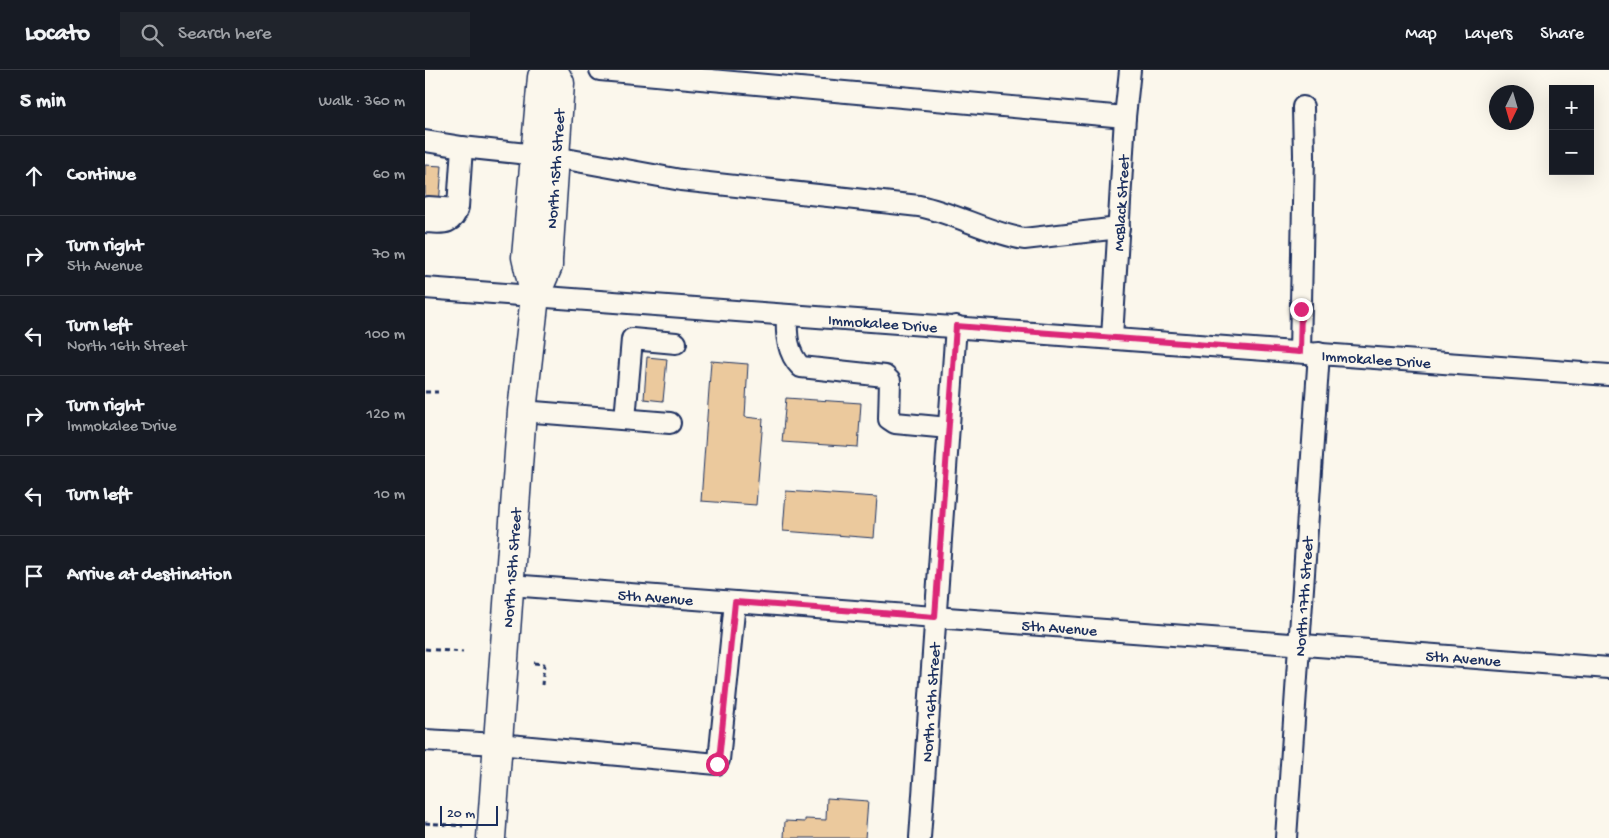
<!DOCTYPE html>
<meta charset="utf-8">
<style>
:root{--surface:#171b24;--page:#20242c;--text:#f1f3f6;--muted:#9ea1a6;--line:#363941}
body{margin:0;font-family:"Gochi Hand",sans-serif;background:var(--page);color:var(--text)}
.controls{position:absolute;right:15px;top:15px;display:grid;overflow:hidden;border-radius:0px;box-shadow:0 5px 20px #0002}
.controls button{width:45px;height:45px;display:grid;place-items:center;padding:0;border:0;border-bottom:1px solid var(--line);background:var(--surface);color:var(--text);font:25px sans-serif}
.compass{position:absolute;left:1064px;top:15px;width:45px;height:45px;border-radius:50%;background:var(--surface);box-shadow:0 5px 20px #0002;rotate:185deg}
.scale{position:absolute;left:15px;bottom:12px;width:58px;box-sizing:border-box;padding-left:5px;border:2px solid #1b2f5e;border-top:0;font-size:14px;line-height:18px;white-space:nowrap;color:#1b2f5e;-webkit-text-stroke:4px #fbf7ec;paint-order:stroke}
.stop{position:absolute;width:15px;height:15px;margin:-11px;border:4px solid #db2777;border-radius:50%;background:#fff}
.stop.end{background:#db2777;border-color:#fff;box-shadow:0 1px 5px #0008}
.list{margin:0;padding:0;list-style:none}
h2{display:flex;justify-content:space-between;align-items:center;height:65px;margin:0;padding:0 20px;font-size:21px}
h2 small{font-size:16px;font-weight:400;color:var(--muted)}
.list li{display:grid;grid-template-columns:32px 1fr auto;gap:15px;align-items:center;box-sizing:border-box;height:80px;padding:0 20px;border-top:1px solid var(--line)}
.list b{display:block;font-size:19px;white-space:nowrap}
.list p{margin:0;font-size:16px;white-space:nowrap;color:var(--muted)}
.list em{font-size:16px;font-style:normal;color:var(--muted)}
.icon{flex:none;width:28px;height:28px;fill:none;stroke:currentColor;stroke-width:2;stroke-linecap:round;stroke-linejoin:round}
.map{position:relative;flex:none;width:1184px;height:768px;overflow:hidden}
header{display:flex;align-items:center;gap:30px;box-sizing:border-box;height:70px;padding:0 25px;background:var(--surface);border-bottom:1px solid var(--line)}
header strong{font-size:24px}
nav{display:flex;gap:28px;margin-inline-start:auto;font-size:18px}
.search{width:350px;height:45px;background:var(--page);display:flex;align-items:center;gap:12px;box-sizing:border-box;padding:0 18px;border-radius:0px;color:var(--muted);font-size:19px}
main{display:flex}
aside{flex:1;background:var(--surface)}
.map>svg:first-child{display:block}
.building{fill:#ebc99d;stroke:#1b2f5e}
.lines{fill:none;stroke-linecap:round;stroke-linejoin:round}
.minor-casing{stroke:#1b2f5e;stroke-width:24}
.highway-casing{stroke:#1b2f5e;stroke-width:31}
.path{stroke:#1b2f5e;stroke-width:3;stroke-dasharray:5 4;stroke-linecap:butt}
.minor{stroke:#fbf7ec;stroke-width:20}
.highway{stroke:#fbf7ec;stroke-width:28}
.route{stroke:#db2777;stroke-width:6}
.labels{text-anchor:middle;stroke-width:4.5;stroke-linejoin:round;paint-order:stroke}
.street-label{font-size:16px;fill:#1b2f5e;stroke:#fbf7ec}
</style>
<header>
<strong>Locato</strong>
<div class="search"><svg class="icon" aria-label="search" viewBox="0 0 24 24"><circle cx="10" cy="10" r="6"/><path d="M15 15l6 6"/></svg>Search here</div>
<nav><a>Map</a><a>Layers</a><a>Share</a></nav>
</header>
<main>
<aside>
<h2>5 min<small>Walk · 360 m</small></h2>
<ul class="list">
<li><svg class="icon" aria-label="ahead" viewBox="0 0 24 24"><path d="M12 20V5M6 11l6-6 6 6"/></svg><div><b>Continue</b></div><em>60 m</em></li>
<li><svg class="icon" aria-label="right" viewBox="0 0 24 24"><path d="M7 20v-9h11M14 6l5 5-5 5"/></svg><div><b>Turn right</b><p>5th Avenue</p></div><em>70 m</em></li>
<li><svg class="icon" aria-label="left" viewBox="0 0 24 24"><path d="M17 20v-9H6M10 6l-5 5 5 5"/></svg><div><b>Turn left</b><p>North 16th Street</p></div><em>100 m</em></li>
<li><svg class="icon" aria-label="right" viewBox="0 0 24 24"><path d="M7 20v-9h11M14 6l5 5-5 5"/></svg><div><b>Turn right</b><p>Immokalee Drive</p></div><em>120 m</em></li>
<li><svg class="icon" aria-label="left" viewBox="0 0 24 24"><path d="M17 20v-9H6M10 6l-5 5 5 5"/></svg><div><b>Turn left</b></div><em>10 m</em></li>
<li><svg class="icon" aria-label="arrive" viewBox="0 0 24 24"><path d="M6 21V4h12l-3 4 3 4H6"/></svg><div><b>Arrive at destination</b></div></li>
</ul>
</aside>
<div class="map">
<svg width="1184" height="768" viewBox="0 0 1184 768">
<rect width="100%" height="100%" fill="#fbf7ec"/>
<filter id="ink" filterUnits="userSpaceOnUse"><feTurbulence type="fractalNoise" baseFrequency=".02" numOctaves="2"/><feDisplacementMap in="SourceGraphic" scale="10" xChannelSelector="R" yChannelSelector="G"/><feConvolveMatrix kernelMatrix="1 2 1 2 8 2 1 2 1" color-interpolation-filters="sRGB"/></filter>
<g filter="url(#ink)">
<!-- building -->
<path class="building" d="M0 95 17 96 14 135 0 134Z
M222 287 242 289 238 331 219 329Z
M286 291 323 294 320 347 338 349 331 435 276 431Z
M361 328 436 333 433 377 357 372Z
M361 421 452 427 449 468 358 461Z
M402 728 443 731 440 768H359L360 751 380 752V749L401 750Z"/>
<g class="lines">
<!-- minor casing -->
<g class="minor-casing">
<g id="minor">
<path d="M175 0 700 47"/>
<path d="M0 71 37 77 130 87 256 110 494 136C530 143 563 163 599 169L694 158"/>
<path d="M3 137 32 139"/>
<path d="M0 152C17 153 28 156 33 137L37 77"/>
<path id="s1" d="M0 218C395 248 789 276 1184 305"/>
<path d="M362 245C361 264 362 283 376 297L460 306 465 311 464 349 470 353 524 358"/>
<path id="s2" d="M687 268 700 47 705 0"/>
<path d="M875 282 879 85 878 37"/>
<path d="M97 341 245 353"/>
<path d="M200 349 207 269 251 273"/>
<path id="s3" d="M85 515 1184 598"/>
<path d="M0 670 73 674 292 694 294 690 310 532"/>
<path id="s4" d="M495 768 531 256"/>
<path id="s5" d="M861 768 894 283"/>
</g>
</g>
<!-- highway casing -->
<g class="highway-casing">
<g id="highway">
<path d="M110 226 101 187 117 7 122 0"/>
<path id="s6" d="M66 768 97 341 110 226 123 196V190L135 13 128 0"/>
</g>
</g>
<!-- path -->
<path class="path" d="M0 322H13
M0 579 38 582
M109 593 119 594 117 615
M0 753 38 756"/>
<!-- minor -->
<use href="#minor" class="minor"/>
<!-- highway -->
<use href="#highway" class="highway"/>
</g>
</g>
<g class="lines" filter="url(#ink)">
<!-- route -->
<path class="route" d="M292 694 294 690 310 532 510 547 531 256 875 282 876 239"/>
</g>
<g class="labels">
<!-- street labels -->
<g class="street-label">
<text dy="6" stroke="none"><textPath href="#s6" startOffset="674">North 15th Street</textPath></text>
<text dy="6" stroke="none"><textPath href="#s2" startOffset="135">McBlack Street</textPath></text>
<text dy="6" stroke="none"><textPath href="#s1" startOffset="459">Immokalee Drive</textPath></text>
<text dy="6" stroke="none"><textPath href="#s1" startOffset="954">Immokalee Drive</textPath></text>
<text dy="6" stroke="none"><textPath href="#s6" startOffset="271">North 15th Street</textPath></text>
<text dy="6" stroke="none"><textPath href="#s3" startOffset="146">5th Avenue</textPath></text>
<text dy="6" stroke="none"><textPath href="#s5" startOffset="242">North 17th Street</textPath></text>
<text dy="6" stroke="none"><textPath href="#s3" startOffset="551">5th Avenue</textPath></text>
<text dy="6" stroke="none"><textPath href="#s3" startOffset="956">5th Avenue</textPath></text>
<text dy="6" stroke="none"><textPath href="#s4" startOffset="136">North 16th Street</textPath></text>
</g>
</g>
</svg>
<div class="controls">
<button>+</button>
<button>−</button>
</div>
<svg class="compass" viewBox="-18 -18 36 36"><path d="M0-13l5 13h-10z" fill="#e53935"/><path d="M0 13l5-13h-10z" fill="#9ea1a6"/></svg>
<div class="scale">20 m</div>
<div class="stop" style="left:292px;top:694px"></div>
<div class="stop end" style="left:876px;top:239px"></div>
</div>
</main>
